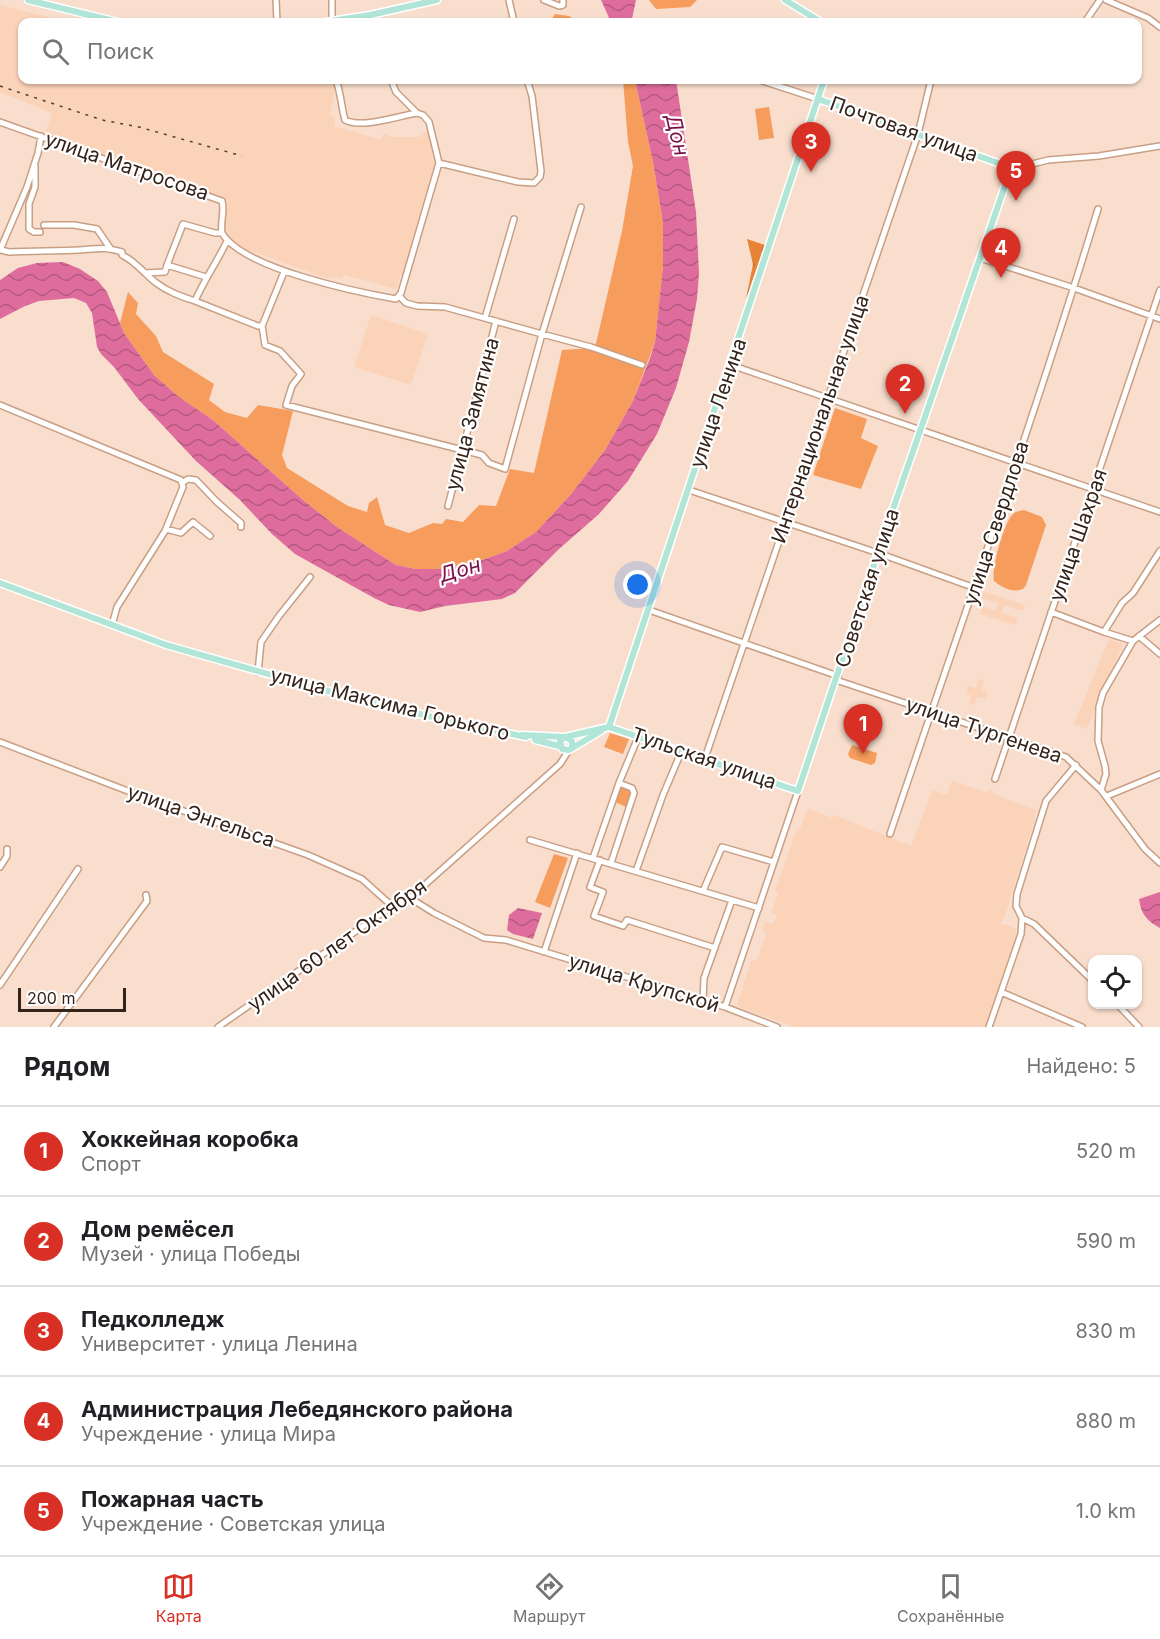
<!DOCTYPE html>
<html lang="ru">
<meta charset="utf-8">
<style>
:root{--surface:#fff;--page:#f6f6f6;--text:#202124;--muted:#757577;--line:#e0e0e0;--accent:#d93025}
body{margin:0;font-family:Inter,sans-serif;background:var(--page);color:var(--text)}
.controls{position:absolute;right:18px;bottom:18px;display:grid;overflow:hidden;border-radius:12px;box-shadow:0 2px 4px #0004}
.controls button{width:54px;height:54px;display:grid;place-items:center;padding:0;border:0;border-bottom:2px solid var(--line);background:var(--surface);color:var(--text);font:30px sans-serif}
.scale{position:absolute;left:18px;bottom:15px;width:108px;box-sizing:border-box;padding-left:6px;border:3px solid #342319;border-top:0;font-size:16px;line-height:21px;white-space:nowrap;color:#342319;-webkit-text-stroke:4px #fff;paint-order:stroke}
.you{position:absolute;left:638px;top:585px;width:21px;height:21px;margin:-15px;border:4px solid #fff;border-radius:50%;background:#1a73e8;box-shadow:0 0 0 9px #1a73e833}
.badge{display:grid;place-items:center;width:39px;height:39px;border-radius:50%;background:var(--accent);color:#fff;font-size:20px;font-weight:700}
.pin{position:absolute;translate:-50% -50px;filter:drop-shadow(0 2px 3px #0008)}
.pin::after{content:'';position:absolute;top:32px;width:21px;height:18px;background:inherit;clip-path:polygon(0 0,100% 0,50% 100%)}
.list{margin:0;padding:0;list-style:none}
h2{display:flex;justify-content:space-between;align-items:center;height:78px;margin:0;padding:0 24px;font-size:26px}
h2 small{font-size:20px;font-weight:400;color:var(--muted)}
.list li{display:grid;grid-template-columns:39px 1fr auto;gap:18px;align-items:center;box-sizing:border-box;height:90px;padding:0 24px;border-top:2px solid var(--line)}
.list b{display:block;font-size:22px;white-space:nowrap}
.list p{margin:0;font-size:20px;white-space:nowrap;color:var(--muted)}
.list em{font-size:20px;font-style:normal;color:var(--muted)}
.icon{flex:none;width:33px;height:33px;fill:none;stroke:currentColor;stroke-width:2;stroke-linecap:round;stroke-linejoin:round}
.map{position:relative;flex:none;width:1160px;height:1027px;overflow:hidden}
.search{position:absolute;background:var(--surface);box-shadow:0 2px 4px #0004;left:18px;right:18px;top:18px;height:66px;display:flex;align-items:center;gap:15px;box-sizing:border-box;padding:0 21px;border-radius:12px;color:var(--muted);font-size:22px}
.sheet{height:528px;background:var(--surface)}
nav{display:flex;justify-content:space-around;align-items:center;box-sizing:border-box;height:84px;border-top:2px solid var(--line);background:var(--surface);font-size:16px;color:var(--muted)}
nav a{display:grid;justify-items:center;gap:3px}
nav .on{color:var(--accent)}
.map>svg:first-child{display:block}
.built{fill:#fbd3b9}
.green{fill:#f69c5d}
.forest{fill:url(#forest-firs)}
.water{fill:url(#water-waves)}
.lines{fill:none;stroke-linecap:round;stroke-linejoin:round}
.minor-casing{stroke:#c89f84;stroke-width:8}
.major-casing{stroke:#fff;stroke-width:9}
.minor{stroke:#fff;stroke-width:5}
.major{stroke:#b0e5d7;stroke-width:6}
.rail{stroke:#523f34;stroke-width:1.5;stroke-dasharray:3 6;stroke-linecap:butt}
.labels{text-anchor:middle;stroke-width:4.5;stroke-linejoin:round;paint-order:stroke}
.street-label{font-size:20px;fill:#342319;stroke:#fff}
.water-label{font-size:21px;font-style:italic;fill:#791249;stroke:#fff}
</style>
<div class="map">
<svg width="1160" height="1027" viewBox="0 0 1160 1027">
<defs>
<pattern id="forest-firs" width="22" height="20" patternUnits="userSpaceOnUse" patternTransform="scale(1.5)"><rect width="22" height="20" fill="#e68336"/><path d="M5 1l3.5 6h-7zM16 11l3.5 6h-7z" fill="#bb6b2d"/></pattern>
<pattern id="water-waves" width="16" height="10" patternUnits="userSpaceOnUse" patternTransform="scale(1.5)"><rect width="16" height="10" fill="#de6d9e"/><path d="M0 5q4-4 8 0t8 0" fill="none" stroke="#b55980"/></pattern>
</defs>
<rect width="100%" height="100%" fill="#f9decd"/>
<!-- built -->
<path class="built" d="M0 5 56 19 55 22H22V80H331L335 90 330 115 335 117 334 126 381 140 384 134 392 137H419L428 131 435 170 405 275 401 274 396 289 344 275 342 279 334 277 326 278 245 249 226 235 223 221 228 200 45 134 52 113 0 92Z
M371 315 428 334 411 385 354 367Z
M983 591 1025 605 1023 611 1004 605 1002 613 1018 618 1015 625 980 614 982 606 995 611 998 603 981 598Z
M1109 639 1123 644 1087 729 1074 724Z
M978 679 984 681 982 690 988 692 986 699 977 697 975 705 969 704 971 695 966 694 968 686 976 688Z
M952 780 982 791 987 792 988 789 993 791V794L1036 810 1034 819H1035L1004 919 1000 923 1016 929 1017 939 987 1027H795L739 1007 737 1004 751 961 757 960 766 935 762 929 765 921 773 924 777 915 771 913 778 893 775 891 797 828 800 829 808 808 832 818 834 815 911 846 932 790 947 795Z"/>
<!-- green -->
<path class="green" d="M649 0H697L690 7 656 9Z
M555 14 569 16 578 22H550Z
M623 80H635L653 162 663 223V266L655 342 633 401 605 450 572 493 536 532 507 551 477 562 445 569H416L396 565 337 527 303 500 213 420 179 397 154 375 124 333 120 323 128 292 138 303 136 314 156 336 163 352 214 384 209 400 225 412 247 418 258 405 293 411 282 455 287 468 348 506 367 512 369 503 377 497 385 525 409 533 433 523 442 524 446 519 463 522 479 505 496 506 510 469 534 473 562 350 595 348 622 231 633 166 628 142Z
M769 107 774 138 759 140 755 109Z
M835 408 867 419 861 438 878 446 861 489 813 475Z
M1024 510 1042 517 1046 525 1026 585 1023 589C1012 593 1003 588 994 581 991 569 1004 521 1014 513 1015 512 1022 510 1024 510Z
M610 733 629 739 623 754 604 747Z
M852 745 877 753 875 763 871 765 850 758 848 754Z
M621 787 631 791 626 807 615 802Z
M554 854 568 858 550 908 535 902Z"/>
<!-- forest -->
<path class="forest" d="M747 239 765 245 746 299 753 264Z"/>
<!-- water -->
<path class="water" d="M601 0H636L632 19 633 22H611Z
M635 80H676L696 212 699 273 697 299 689 342 676 388 657 434 628 481 599 514 559 549 515 593 502 599 445 606 420 612 389 605 374 598 295 554 272 534 240 500 196 461 138 399 114 367 101 354 97 347 92 313 86 303 74 298 39 301 25 306 0 319V280L18 268 37 263 63 262 80 269 98 281 107 292 124 333 154 375 179 397 213 420 303 500 337 527 396 565 416 569H445L477 562 507 551 536 532 572 493 605 450 633 401 650 358 655 342 663 266V223L653 162Z
M1160 892V928C1147 921 1141 914 1139 899Z
M518 908 542 913 533 939 513 934 507 930 509 915Z"/>
<g class="lines">
<!-- minor casing -->
<g class="minor-casing">
<path id="minor" d="M276 0 277 22
M332 0V21
M509 0 514 22
M544 0 559 6 563 5V0
M1106 0 1148 18 1160 27
M1085 22 1100 0
M336 80C341 93 341 106 345 120 362 129 398 116 417 113
M763 81 818 99
M0 122 222 201C225 211 220 222 222 233
M439 163 518 182 534 183 540 177 541 171 532 96 527 80
M35 166V187L29 204V229L34 232H40
M1009 170 1048 160 1099 156 1160 146
M44 225H74L97 229 110 248
M0 250 27 187 38 153 41 136
M1 250 9 252C33 251 56 251 80 250 98 249 102 246 122 252V255C135 261 144 273 155 282 168 292 180 296 195 301 204 280 217 262 227 241
M980 258 1074 288 1160 319
M145 273 165 272 167 265
M206 277 167 265 183 224 215 233H222C242 268 356 292 396 299L401 293 439 163 429 122 423 115 417 113 396 92 391 80
M399 296 406 303 417 306 445 307 542 334 581 207
M195 301 258 326H262L284 272
M485 318 514 219
M262 326 265 345 280 351 301 374 292 386 286 405 482 455 489 463 505 469 542 334 591 347 642 365
M731 365 1160 512
M0 405 181 480 183 487 165 531 117 607 112 625
M182 483 188 479 196 480 217 502 241 523V527
M689 490 878 553 975 588
M448 506 496 321
M166 529 181 533 193 522 210 536
M649 610 838 676
M1051 612 1104 632 1133 641
M1104 632 1122 603 1133 593 1160 551
M1139 636 1160 654
M258 672 261 642 279 616 310 577
M836 680 1066 757 1101 790 1145 849 1160 863
M0 742 133 793 308 855 362 879 392 906
M705 758 918 134 931 80
M995 779 1160 290
M1101 790 1106 774 1105 766 1098 741 1099 707 1103 693 1133 641 1160 620
M1107 796 1160 774
M890 834C960 626 1034 419 1098 209
M530 840 759 908
M593 858 619 783 639 735
M600 860 590 887 603 892 594 916 623 926 627 920 715 948
M611 863 634 793 632 788 619 783
M0 867 7 856V849
M636 871 663 795 682 750
M703 891 722 847 774 862
M410 898 434 913 484 938 506 940 725 1007 777 1027
M1022 918 1034 924 1092 980
M544 952 577 853
M0 985 78 869
M1001 992 1082 1027
M703 1001 704 978 732 900
M1118 1005 1139 1027
M725 1007 798 791
M54 1027 147 901 146 895
M218 1027 392 906 410 898 560 764 569 750
M989 1027 1021 934 1022 918 1016 906 1017 894 1046 801 1076 765"/>
</g>
<!-- major casing -->
<g class="major-casing">
<path id="major" d="M28 0 118 22
M785 0 821 22
M325 22 370 15 437 0
M0 583 166 645 349 697 445 720 526 737
M609 727 824 80
M522 735 565 737 609 727 798 791 883 538 1008 177 1007 167 998 163 818 99
M535 740 559 746
M572 747V741L565 737 560 741 562 749 569 750 601 731"/>
</g>
<!-- minor -->
<use href="#minor" class="minor"/>
<!-- major -->
<use href="#major" class="major"/>
<!-- rail -->
<path class="rail" d="M0 86 102 120 139 127 242 156"/>
</g>
<g class="labels">
<!-- street labels -->
<g class="street-label">
<text transform="translate(904 129) rotate(20)" y="7">Почтовая улица</text>
<text transform="translate(127 166) rotate(19)" y="7">улица Матросова</text>
<text transform="translate(718 403) rotate(-71)" y="7">улица Ленина</text>
<text transform="translate(472 414) rotate(-75)" y="7">улица Замятина</text>
<text transform="translate(820 419) rotate(-71)" y="7">Интернациональная улица</text>
<text transform="translate(996 523) rotate(-72)" y="7">улица Свердлова</text>
<text transform="translate(1078 535) rotate(-71)" y="7">улица Шахрая</text>
<text transform="translate(867 588) rotate(-72)" y="7">Советская улица</text>
<text transform="translate(390 704) rotate(14)" y="7">улица Максима Горького</text>
<text transform="translate(984 730) rotate(19)" y="7">улица Тургенева</text>
<text transform="translate(704 758) rotate(19)" y="7">Тульская улица</text>
<text transform="translate(201 816) rotate(19)" y="7">улица Энгельса</text>
<text transform="translate(337 945) rotate(-35)" y="7">улица 60 лет Октября</text>
<text transform="translate(644 983) rotate(17)" y="7">улица Крупской</text>
</g>
<!-- water labels -->
<g class="water-label">
<text transform="translate(677 135) rotate(77)" y="7">Дон</text>
<text transform="translate(460 570) rotate(-16)" y="7">Дон</text>
</g>
</g>
</svg>
<div class="controls">
<button><svg class="icon" aria-label="locate" viewBox="0 0 24 24"><circle cx="12" cy="12" r="6"/><path d="M12 2v4M12 18v4M2 12h4M18 12h4"/></svg></button>
</div>
<div class="scale">200 m</div>
<div class="you"></div>
<div class="pin badge" style="left:863px;top:754px">1</div>
<div class="pin badge" style="left:905px;top:414px">2</div>
<div class="pin badge" style="left:811px;top:172px">3</div>
<div class="pin badge" style="left:1001px;top:278px">4</div>
<div class="pin badge" style="left:1016px;top:201px">5</div>
<div class="search"><svg class="icon" aria-label="search" viewBox="0 0 24 24"><circle cx="10" cy="10" r="6"/><path d="M15 15l6 6"/></svg>Поиск</div>
</div>
<section class="sheet">
<h2>Рядом<small>Найдено: 5</small></h2>
<ul class="list">
<li><span class="badge">1</span><div><b>Хоккейная коробка</b><p>Спорт</p></div><em>520 m</em></li>
<li><span class="badge">2</span><div><b>Дом ремёсел</b><p>Музей · улица Победы</p></div><em>590 m</em></li>
<li><span class="badge">3</span><div><b>Педколледж</b><p>Университет · улица Ленина</p></div><em>830 m</em></li>
<li><span class="badge">4</span><div><b>Администрация Лебедянского района</b><p>Учреждение · улица Мира</p></div><em>880 m</em></li>
<li><span class="badge">5</span><div><b>Пожарная часть</b><p>Учреждение · Советская улица</p></div><em>1.0 km</em></li>
</ul>
</section>
<nav>
<a class="on"><svg class="icon" aria-label="map" viewBox="0 0 24 24"><path d="M3 6l6-2 6 2 6-2v14l-6 2-6-2-6 2zM9 4v14M15 6v14"/></svg>Карта</a>
<a><svg class="icon" aria-label="directions" viewBox="0 0 24 24"><path d="M12 3l9 9-9 9-9-9zM9 14v-3h6M13 9l2 2-2 2"/></svg>Маршрут</a>
<a><svg class="icon" aria-label="saved" viewBox="0 0 24 24"><path d="M7 4h10v16l-5-4-5 4z"/></svg>Сохранённые</a>
</nav>
